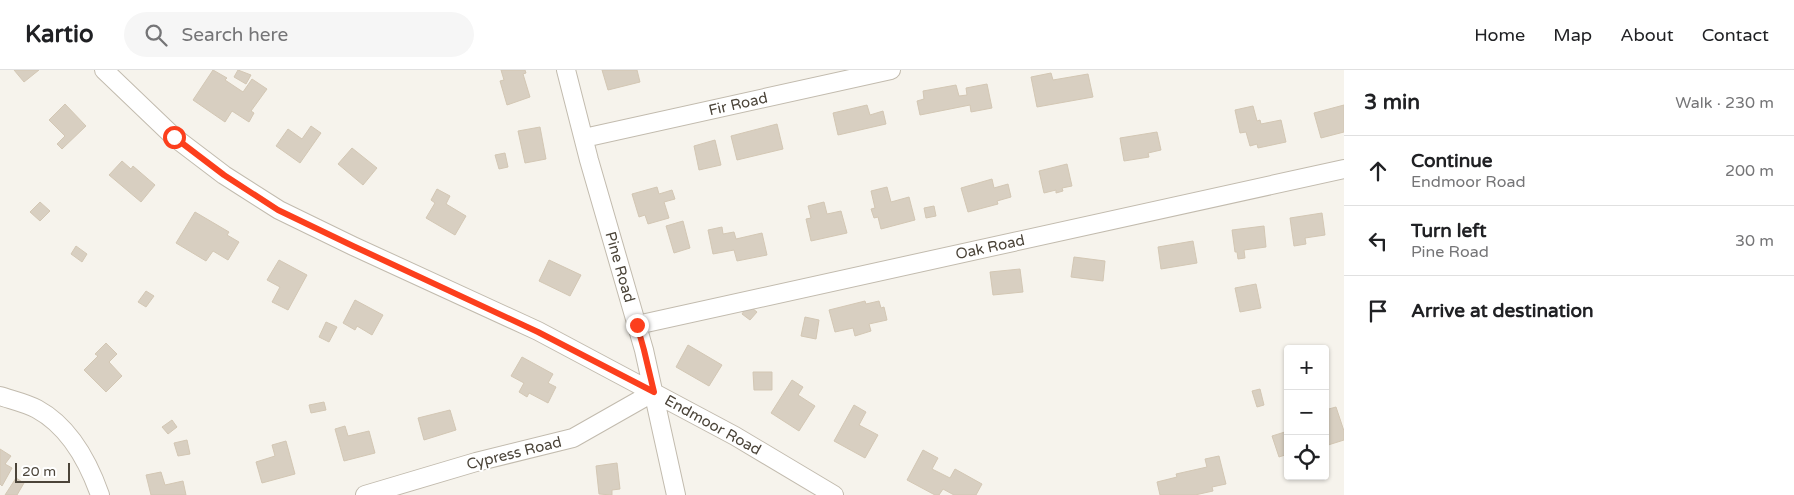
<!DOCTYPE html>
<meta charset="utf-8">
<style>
:root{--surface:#fff;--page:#f6f6f6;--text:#202124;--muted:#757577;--line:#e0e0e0}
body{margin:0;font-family:"Varela Round",sans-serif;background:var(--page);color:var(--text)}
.controls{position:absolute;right:15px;bottom:15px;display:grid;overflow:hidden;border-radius:5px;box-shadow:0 1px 4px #0004}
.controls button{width:45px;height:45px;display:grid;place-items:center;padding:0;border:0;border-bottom:1px solid var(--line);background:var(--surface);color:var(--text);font:25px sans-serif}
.scale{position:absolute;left:15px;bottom:12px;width:55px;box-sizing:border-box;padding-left:5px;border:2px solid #4b4439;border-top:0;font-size:14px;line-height:18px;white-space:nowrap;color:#4b4439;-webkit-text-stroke:4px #fff;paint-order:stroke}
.stop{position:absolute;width:15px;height:15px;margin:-11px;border:4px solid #fc3f1d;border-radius:50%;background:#fff}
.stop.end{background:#fc3f1d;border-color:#fff;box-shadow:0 1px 5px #0008}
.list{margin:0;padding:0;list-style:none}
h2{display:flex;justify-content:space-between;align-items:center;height:65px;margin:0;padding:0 20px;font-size:21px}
h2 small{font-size:16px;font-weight:400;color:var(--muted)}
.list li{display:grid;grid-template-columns:32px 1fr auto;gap:15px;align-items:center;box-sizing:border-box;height:70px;padding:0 20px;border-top:1px solid var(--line)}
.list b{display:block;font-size:19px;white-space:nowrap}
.list p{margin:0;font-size:16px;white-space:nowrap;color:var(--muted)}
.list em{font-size:16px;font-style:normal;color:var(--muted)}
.icon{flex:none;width:28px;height:28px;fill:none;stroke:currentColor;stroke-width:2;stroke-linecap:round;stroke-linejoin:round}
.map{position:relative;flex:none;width:1344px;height:425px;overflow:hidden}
header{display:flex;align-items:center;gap:30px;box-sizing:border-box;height:70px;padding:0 25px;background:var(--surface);border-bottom:1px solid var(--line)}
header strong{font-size:24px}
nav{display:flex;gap:28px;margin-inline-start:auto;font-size:18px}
.search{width:350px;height:45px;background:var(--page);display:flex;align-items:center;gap:12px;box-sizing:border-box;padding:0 18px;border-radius:28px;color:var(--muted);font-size:19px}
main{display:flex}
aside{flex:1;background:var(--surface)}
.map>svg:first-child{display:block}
.building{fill:#d8cfc1;stroke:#d3c7b4}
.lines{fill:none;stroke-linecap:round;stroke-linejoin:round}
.street-casing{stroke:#c2bbae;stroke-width:20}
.street{stroke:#fff;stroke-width:18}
.route{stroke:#fc3f1d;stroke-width:6}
.labels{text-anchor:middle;stroke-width:4;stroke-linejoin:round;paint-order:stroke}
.street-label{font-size:15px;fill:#4b4439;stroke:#fff}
</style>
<header>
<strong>Kartio</strong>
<div class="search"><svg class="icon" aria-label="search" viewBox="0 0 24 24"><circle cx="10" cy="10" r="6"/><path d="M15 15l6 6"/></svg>Search here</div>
<nav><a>Home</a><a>Map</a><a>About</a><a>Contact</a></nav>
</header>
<main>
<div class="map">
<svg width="1344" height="425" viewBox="0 0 1344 425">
<rect width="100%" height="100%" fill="#f6f3ec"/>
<!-- building -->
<path class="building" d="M14 0H39L24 12Z
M213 0 227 8 225 10 243 22 252 9 267 19 251 41 254 43 249 52 232 41 225 52 193 30Z
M238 0 251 5 246 14 234 7Z
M501 0H525L526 3 523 4 530 27 507 35 500 11 504 10Z
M602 0H637L640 12 608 20Z
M1051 3 1053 10 1088 4 1093 27 1037 37 1031 7Z
M987 14 992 38 971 42 970 35 920 45 917 31 924 29 923 21 956 15 959 26 967 25 966 18Z
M65 34 86 56 62 79 57 74 65 66 49 50Z
M867 35 870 45 883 41 886 54 838 65 833 43Z
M1344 35V62L1321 68 1314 43Z
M1253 36 1257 51 1260 50 1261 54 1281 50 1286 72 1258 78 1257 74 1250 76 1246 62 1240 63 1235 40Z
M777 54 783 79 737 90 731 66Z
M311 56 321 63 300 93 276 76 288 59 302 69Z
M540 57 546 89 525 93 518 61Z
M1157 62 1161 80 1148 83 1149 87 1124 91 1120 68Z
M715 70 721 95 699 100 694 76Z
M352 78 377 98 363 115 338 94Z
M505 83 508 97 499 99 495 85Z
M122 91 131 99 133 96 155 115 141 132 109 105Z
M1067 94 1072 116 1062 118 1063 121 1056 123V120L1044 123 1039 101Z
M992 109 994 118 1008 114 1011 127 997 131 998 134 968 142 961 118Z
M657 117 659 124 672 120 675 129 664 132 669 148 648 154 645 145 639 147 632 124Z
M887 117 891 132 909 127 915 150 881 159 878 147 874 148 871 139 875 138 871 121Z
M437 119 450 126 446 134 466 146 455 165 426 148 435 133 431 130Z
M40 132 50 141 40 151 30 142Z
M824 132 827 144 841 141 847 163 811 171 806 149 811 148 808 136Z
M934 136 936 146 926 148 924 138Z
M195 142 229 162 227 165 239 172 228 190 213 181 206 191 176 173Z
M1322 143 1325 165 1305 168 1306 174 1294 176 1290 148Z
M683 151 690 178 674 183 666 156Z
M1264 156 1266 177 1244 180 1245 188 1238 189 1237 182H1235L1232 160Z
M722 157 723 164 734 162 736 169 762 163 767 185 737 191 734 180 713 184 708 160Z
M1193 171 1197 193 1161 199 1158 177Z
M76 176 87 184 82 192 71 184Z
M1074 187 1105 191 1103 211 1071 207Z
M279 190 307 205 288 240 272 232 280 217 267 210Z
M549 190 581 205 570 226 539 211Z
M1020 199 1023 222 993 225 990 202Z
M1256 214 1261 238 1240 242 1235 218Z
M146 221 154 226 146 237 138 232Z
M355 230 383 245 372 265 357 256 355 260 343 253Z
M865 231 866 234 879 231 881 238 884 237 887 250 869 254 871 261 855 266 853 258 835 262 829 240Z
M748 235 757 242 750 250 742 244Z
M805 247 819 250 816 269 801 266Z
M326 252 337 257 329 272 319 267Z
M106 273 117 284 109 292 122 306 106 322 84 300 98 286 95 284Z
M688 275 722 295 709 316 676 297Z
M522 287 553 304 548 313 556 317 548 333 529 323 527 327 519 322 524 313 511 306Z
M753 302H772V320H754Z
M792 310 803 317 798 325 815 336 799 361 771 343Z
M1260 319 1264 335 1257 337 1252 321Z
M324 332 326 340 311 343 309 335Z
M854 335 866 342 859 355 878 365 865 388 834 371Z
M1336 337 1344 361V370L1325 376V352L1328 351 1325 340Z
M450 340 456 360 424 370 418 348Z
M172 350 177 357 168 364 162 357Z
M345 356 348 366 369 361 375 383 344 391 335 359Z
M1288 361V384L1279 387 1272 366Z
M187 370 190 384 178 386 174 373Z
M286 371 295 404 262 413 256 392 275 386 272 375Z
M0 379 11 386 5 394 12 398 2 416 0 414Z
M923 380 938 388 932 399 950 408 955 399 982 414 976 425H954L943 419 939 425H935L907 410Z
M1219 386 1226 414 1212 417 1213 421 1195 425H1160L1157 412 1177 407 1176 404 1207 397 1205 389Z
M617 393 620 419 612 420V425L599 424 596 396Z
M161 402 165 415 183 411 186 425H151L146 405Z
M16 408 24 413 17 425H5Z"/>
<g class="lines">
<!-- street casing -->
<g class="street-casing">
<path id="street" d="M104 0 174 67 224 105 279 140 353 176 538 261 735 366 834 425
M566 0 589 90 644 280 676 425
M584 68 891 0
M637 255 1344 99
M0 326C12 330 26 333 37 339 70 357 88 391 100 425
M365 425 476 392 573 368 654 322"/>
</g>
<!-- street -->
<use href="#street" class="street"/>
</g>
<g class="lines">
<!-- route -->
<path class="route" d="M174 67 224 105 278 140 353 176 538 262 654 322 644 280 637 255"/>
</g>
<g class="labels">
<!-- street labels -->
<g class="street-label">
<text transform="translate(738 34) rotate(-13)" y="5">Fir Road</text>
<text transform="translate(990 177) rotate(-12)" y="5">Oak Road</text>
<text transform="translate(620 197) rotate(74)" y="5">Pine Road</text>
<text transform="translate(713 355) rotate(29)" y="5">Endmoor Road</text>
<text transform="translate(514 383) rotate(-14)" y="5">Cypress Road</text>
</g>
</g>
</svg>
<div class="controls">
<button>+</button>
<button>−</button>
<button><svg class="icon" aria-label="locate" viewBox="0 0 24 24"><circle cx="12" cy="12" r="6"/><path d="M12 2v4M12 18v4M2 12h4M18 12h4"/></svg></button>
</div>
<div class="scale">20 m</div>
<div class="stop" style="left:174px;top:67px"></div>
<div class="stop end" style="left:637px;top:255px"></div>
</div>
<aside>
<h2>3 min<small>Walk · 230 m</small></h2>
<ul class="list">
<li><svg class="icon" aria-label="ahead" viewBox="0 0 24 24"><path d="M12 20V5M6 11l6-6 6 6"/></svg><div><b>Continue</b><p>Endmoor Road</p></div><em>200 m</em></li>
<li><svg class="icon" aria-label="left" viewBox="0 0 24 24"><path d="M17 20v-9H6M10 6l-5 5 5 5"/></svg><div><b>Turn left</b><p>Pine Road</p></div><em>30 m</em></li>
<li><svg class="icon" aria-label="arrive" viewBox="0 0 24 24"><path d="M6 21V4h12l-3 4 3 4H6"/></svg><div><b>Arrive at destination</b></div></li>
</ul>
</aside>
</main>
